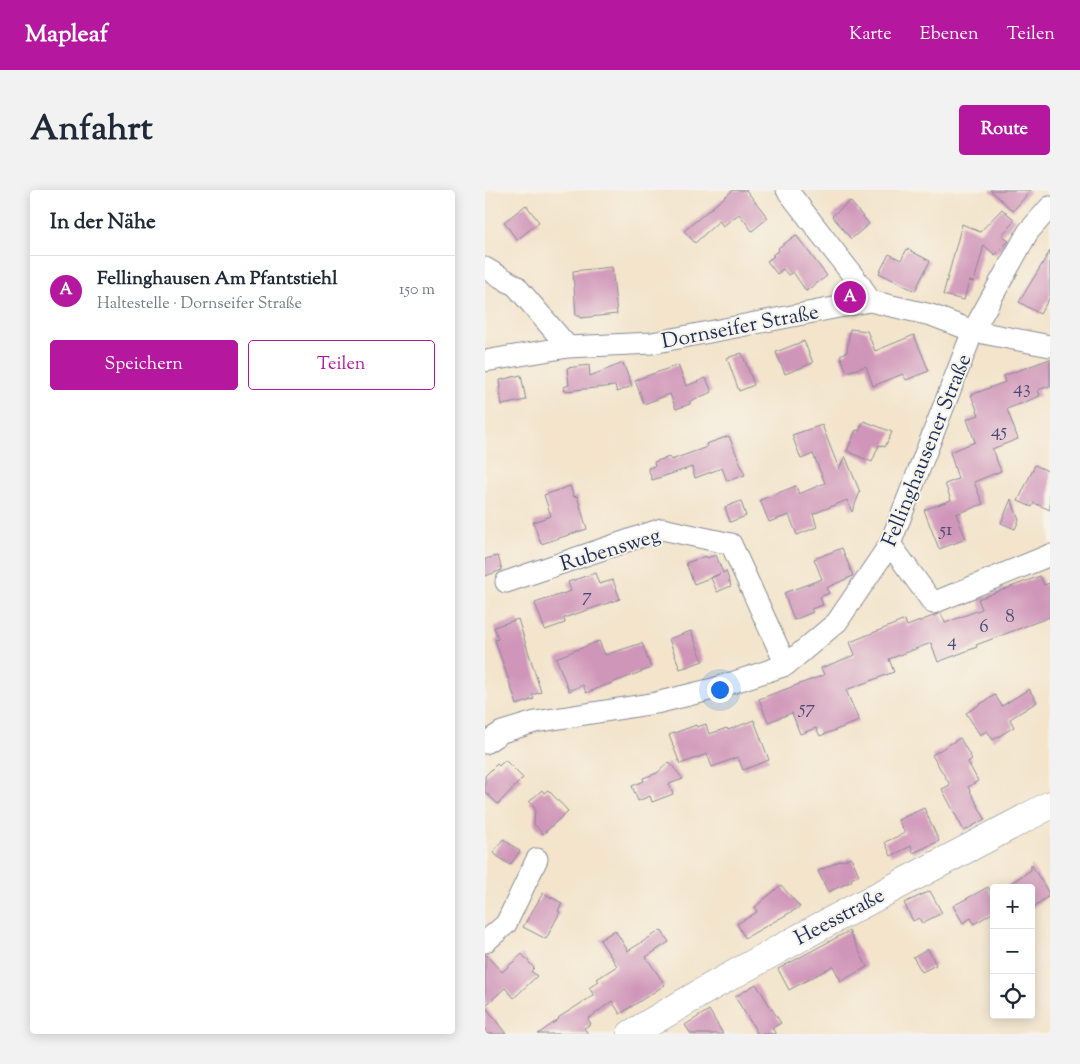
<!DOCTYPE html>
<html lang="de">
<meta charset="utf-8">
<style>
:root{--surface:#fff;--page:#f2f2f3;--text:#1f2937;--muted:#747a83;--line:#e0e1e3;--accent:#b5179e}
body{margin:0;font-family:"Sorts Mill Goudy",serif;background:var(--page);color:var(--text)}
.controls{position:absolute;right:15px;bottom:15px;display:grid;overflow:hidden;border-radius:5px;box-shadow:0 2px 12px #0003}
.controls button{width:45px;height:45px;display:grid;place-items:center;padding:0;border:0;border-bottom:1px solid var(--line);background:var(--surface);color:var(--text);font:25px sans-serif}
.you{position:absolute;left:234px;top:499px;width:18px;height:18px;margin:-12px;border:4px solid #fff;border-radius:50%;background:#1a73e8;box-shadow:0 0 0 8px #1a73e833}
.badge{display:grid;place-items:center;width:32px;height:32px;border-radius:50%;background:var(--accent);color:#fff;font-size:16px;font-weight:700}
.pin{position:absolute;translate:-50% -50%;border:2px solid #fff;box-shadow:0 1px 5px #0006}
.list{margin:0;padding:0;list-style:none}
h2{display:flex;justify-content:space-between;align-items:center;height:65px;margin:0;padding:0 20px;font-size:21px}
h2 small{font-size:16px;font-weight:400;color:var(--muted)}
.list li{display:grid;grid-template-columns:32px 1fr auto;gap:15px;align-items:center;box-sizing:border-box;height:70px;padding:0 20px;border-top:1px solid var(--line)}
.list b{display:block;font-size:19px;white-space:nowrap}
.list p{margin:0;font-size:16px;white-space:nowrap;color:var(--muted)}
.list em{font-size:16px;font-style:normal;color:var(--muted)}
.actions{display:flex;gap:10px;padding:15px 20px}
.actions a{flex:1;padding:11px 0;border:1px solid var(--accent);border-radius:5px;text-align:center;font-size:18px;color:var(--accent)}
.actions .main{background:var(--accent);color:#fff}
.icon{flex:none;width:28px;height:28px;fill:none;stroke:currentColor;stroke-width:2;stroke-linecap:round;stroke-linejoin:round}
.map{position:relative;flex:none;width:565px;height:844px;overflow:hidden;border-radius:5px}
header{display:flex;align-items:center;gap:30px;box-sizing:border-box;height:70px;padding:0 25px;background:var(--accent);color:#fff}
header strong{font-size:24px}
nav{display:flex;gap:28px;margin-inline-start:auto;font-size:18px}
.intro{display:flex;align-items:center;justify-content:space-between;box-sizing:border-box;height:120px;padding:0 30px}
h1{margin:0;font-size:35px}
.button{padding:12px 22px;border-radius:5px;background:var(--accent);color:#fff;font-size:18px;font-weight:700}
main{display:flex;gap:30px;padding:0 30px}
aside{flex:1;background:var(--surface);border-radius:5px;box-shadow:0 2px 12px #0003}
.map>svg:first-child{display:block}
.building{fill:#d096b9}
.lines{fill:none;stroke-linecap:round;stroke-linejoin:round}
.street-casing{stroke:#878a94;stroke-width:23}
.secondary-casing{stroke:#878a94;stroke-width:29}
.street{stroke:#fff;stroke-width:21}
.secondary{stroke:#fff;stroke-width:28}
.labels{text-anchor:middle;stroke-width:4;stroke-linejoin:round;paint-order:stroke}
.number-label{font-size:19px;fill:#484975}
.street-label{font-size:21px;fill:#1b2f5e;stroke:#f7f3e8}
</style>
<header>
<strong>Mapleaf</strong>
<nav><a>Karte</a><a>Ebenen</a><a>Teilen</a></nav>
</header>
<div class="intro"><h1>Anfahrt</h1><a class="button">Route</a></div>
<main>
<aside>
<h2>In der Nähe<small></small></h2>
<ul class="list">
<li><span class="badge">A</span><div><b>Fellinghausen Am Pfantstiehl</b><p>Haltestelle · Dornseifer Straße</p></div><em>150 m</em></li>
</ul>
<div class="actions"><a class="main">Speichern</a><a>Teilen</a></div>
</aside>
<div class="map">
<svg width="565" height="844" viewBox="0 0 565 844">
<rect width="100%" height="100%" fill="#f7f3e8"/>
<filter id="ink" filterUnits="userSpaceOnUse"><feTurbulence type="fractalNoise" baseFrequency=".02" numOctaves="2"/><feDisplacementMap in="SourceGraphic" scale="10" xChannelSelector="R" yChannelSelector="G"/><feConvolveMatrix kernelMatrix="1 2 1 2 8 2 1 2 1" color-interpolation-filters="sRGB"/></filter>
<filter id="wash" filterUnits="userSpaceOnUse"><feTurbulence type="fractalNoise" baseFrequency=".0096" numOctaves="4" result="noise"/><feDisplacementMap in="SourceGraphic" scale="20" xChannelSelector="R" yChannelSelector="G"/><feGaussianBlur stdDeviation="1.12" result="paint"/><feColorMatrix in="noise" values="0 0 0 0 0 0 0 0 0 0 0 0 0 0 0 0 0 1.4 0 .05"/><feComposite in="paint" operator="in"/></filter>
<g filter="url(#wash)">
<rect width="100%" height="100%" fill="#f3e4cb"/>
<g id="blocks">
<!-- building -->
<path class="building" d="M248 0H261L283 28 267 41 254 24 238 36 234 31 210 53 199 41Z
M505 0H546L528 21Z
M365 11 384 34 366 49 347 26Z
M41 15 54 32 32 50 19 32Z
M517 19 530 30 517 45 524 51 510 65 499 55 489 92 484 91 479 110 458 105 477 34 495 42Z
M311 45 342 86 321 101 308 82 303 85 298 79 292 84 282 71 289 66 287 65 294 60 293 58Z
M422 59 445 71 430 101 394 83 404 64 416 70Z
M565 61V107L555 124 534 112Z
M127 77 132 124 95 128V126H91L88 81Z
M365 139 382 141 390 161 429 145 444 181 421 190 418 184 388 196 381 176 362 182 355 165 362 162Z
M319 151 328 173 300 184 291 162Z
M257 163 269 195 254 201 242 168Z
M565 169V196L553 200 555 206 522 219 533 249 507 259 516 281 489 292 498 314 471 324 481 349 454 359 439 320 466 310 460 294 473 289 465 262 490 252 482 229 494 225 486 205 520 192 518 186Z
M138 173 147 196 132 202 130 196 80 201 79 197 84 195 82 178 104 175 105 186Z
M193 175 201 196 221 188 227 202 205 211V214L191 219 185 204 159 214 150 190Z
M36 185 41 210 17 215 14 197H16L15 190Z
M379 231 407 242 400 257 394 255 387 272 362 261 371 240 374 241Z
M337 235 354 279 360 266 375 302 367 322 362 310 328 324 332 337 312 345 304 325 284 332 275 310 311 296 314 304 340 293 328 264 316 269 307 245Z
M244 246 260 285 242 291 237 278 210 288 207 277 167 290 163 278 170 276 169 272 184 267 186 270 222 257 221 254Z
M550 275 565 282V320L549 313 547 317 533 311Z
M85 296 89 307 92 306 102 339 56 354 48 332 66 326 59 305Z
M526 309 534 330 530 339 516 333Z
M256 311 261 326 245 332 240 317Z
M357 358 368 386 341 398 344 403 335 407 338 415 326 419 328 422 309 430 299 403 337 389 329 369Z
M231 365 238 383 241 381 246 396 232 402 226 388 235 384 209 394 201 373 221 366 222 368Z
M13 366 17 380 0 386V369Z
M110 383 114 394 128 390 135 409 79 428 80 433 60 440 50 413 86 401 83 392Z
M555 386 559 395 565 393V427L491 455 492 457 453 472 446 453 404 469 409 482 361 500 374 531 335 546 331 538 315 544 307 523 283 532 274 509 339 485 336 478 370 465 365 452 420 430 422 436 456 423 460 433 497 419 493 409Z
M33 429 56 502 47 505 49 509 32 515 10 450 13 449 9 437Z
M206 441 218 471 195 479 184 449Z
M114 451 120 465 157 453 166 478 101 503 98 495 84 501 71 468Z
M544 499 552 512 525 529 529 537 508 550 502 541 495 545 481 523 510 505 517 516Z
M269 530 284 570 258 580 253 567 227 577 222 564 195 574 184 545 211 535 212 537 221 534 224 544 242 538 243 540Z
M475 548 487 569 483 572 493 591 483 597 500 629 479 641 457 599 465 595 447 565Z
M20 570 38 588 13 614 0 602V586L12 574 14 576Z
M184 572 198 589 184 594 188 604 167 612 165 606 153 611 147 596 159 591 158 588 172 583Z
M57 600 59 603 63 600 83 621 58 644 49 634 50 618 44 612Z
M439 618 454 651 428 663 426 656 406 666 400 652 420 643 413 630Z
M18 649 35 661 25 675 8 663Z
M366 667 374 685 366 689 367 691 343 702 333 681 357 670 358 671Z
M546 674 565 705 546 719V698H518L546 680Z
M296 695 315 717 260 748 252 734 272 722 270 717Z
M503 697 509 707V722L489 734 486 728 478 733 468 716Z
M445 701 457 723 437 733 434 728 428 731 419 713Z
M58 703 77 713 73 721 75 722 61 749 38 737Z
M130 740 143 761 176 740 184 752 161 767 180 795 135 824 127 811 103 829 106 834 99 838 103 844H53L74 829 73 828 109 805 104 798 114 791 112 789 132 776 115 750Z
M364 741 382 777 356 791 348 776 304 800 293 779Z
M443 759 451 775 437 782 428 767Z
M0 764 17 782 37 764 49 778 46 781 52 786 29 808 20 798 0 816 21 844H0Z
M271 794 296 833 287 838 291 844H273L250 807Z
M224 820 238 844H206L200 835Z"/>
</g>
</g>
<g filter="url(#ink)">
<use href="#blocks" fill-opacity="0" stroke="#878a94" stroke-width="1"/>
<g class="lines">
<!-- street casing -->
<g class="street-casing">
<path id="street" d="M302 0 376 96 385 111
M0 78 31 96 83 157
M0 171 83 157 167 153 385 111 446 125 488 141 565 156
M405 354 448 413 565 365
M21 392 177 339 246 354 301 475
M0 553 17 542 50 532 171 513 228 499 301 475 352 432 405 354 488 141 543 42 565 17
M0 752 21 734 52 669"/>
</g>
<!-- secondary casing -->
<g class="secondary-casing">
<path id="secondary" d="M146 844 224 798 336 736 565 615"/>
</g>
<!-- street -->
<use href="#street" class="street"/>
<!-- secondary -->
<use href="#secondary" class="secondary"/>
</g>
</g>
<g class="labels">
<!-- number labels -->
<g class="number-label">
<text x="537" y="203">43</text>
<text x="514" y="246">45</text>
<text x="461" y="345">51</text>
<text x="102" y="411">7</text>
<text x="525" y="432">8</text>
<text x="499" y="442">6</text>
<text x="467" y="456">4</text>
<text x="322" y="523">57</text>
</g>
<!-- street labels -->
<g class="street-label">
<text transform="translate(255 136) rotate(-11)" y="7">Dornseifer Straße</text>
<text transform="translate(441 260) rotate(-68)" y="7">Fellinghausener Straße</text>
<text transform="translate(125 359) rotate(-17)" y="7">Rubensweg</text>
<text transform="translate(354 726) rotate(-28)" y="7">Heesstraße</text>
</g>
</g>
</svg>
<div class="controls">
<button>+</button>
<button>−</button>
<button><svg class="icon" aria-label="locate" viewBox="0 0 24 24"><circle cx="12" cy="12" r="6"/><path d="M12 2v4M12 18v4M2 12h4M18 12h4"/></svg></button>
</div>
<div class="you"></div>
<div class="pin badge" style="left:365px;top:107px">A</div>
</div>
</main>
